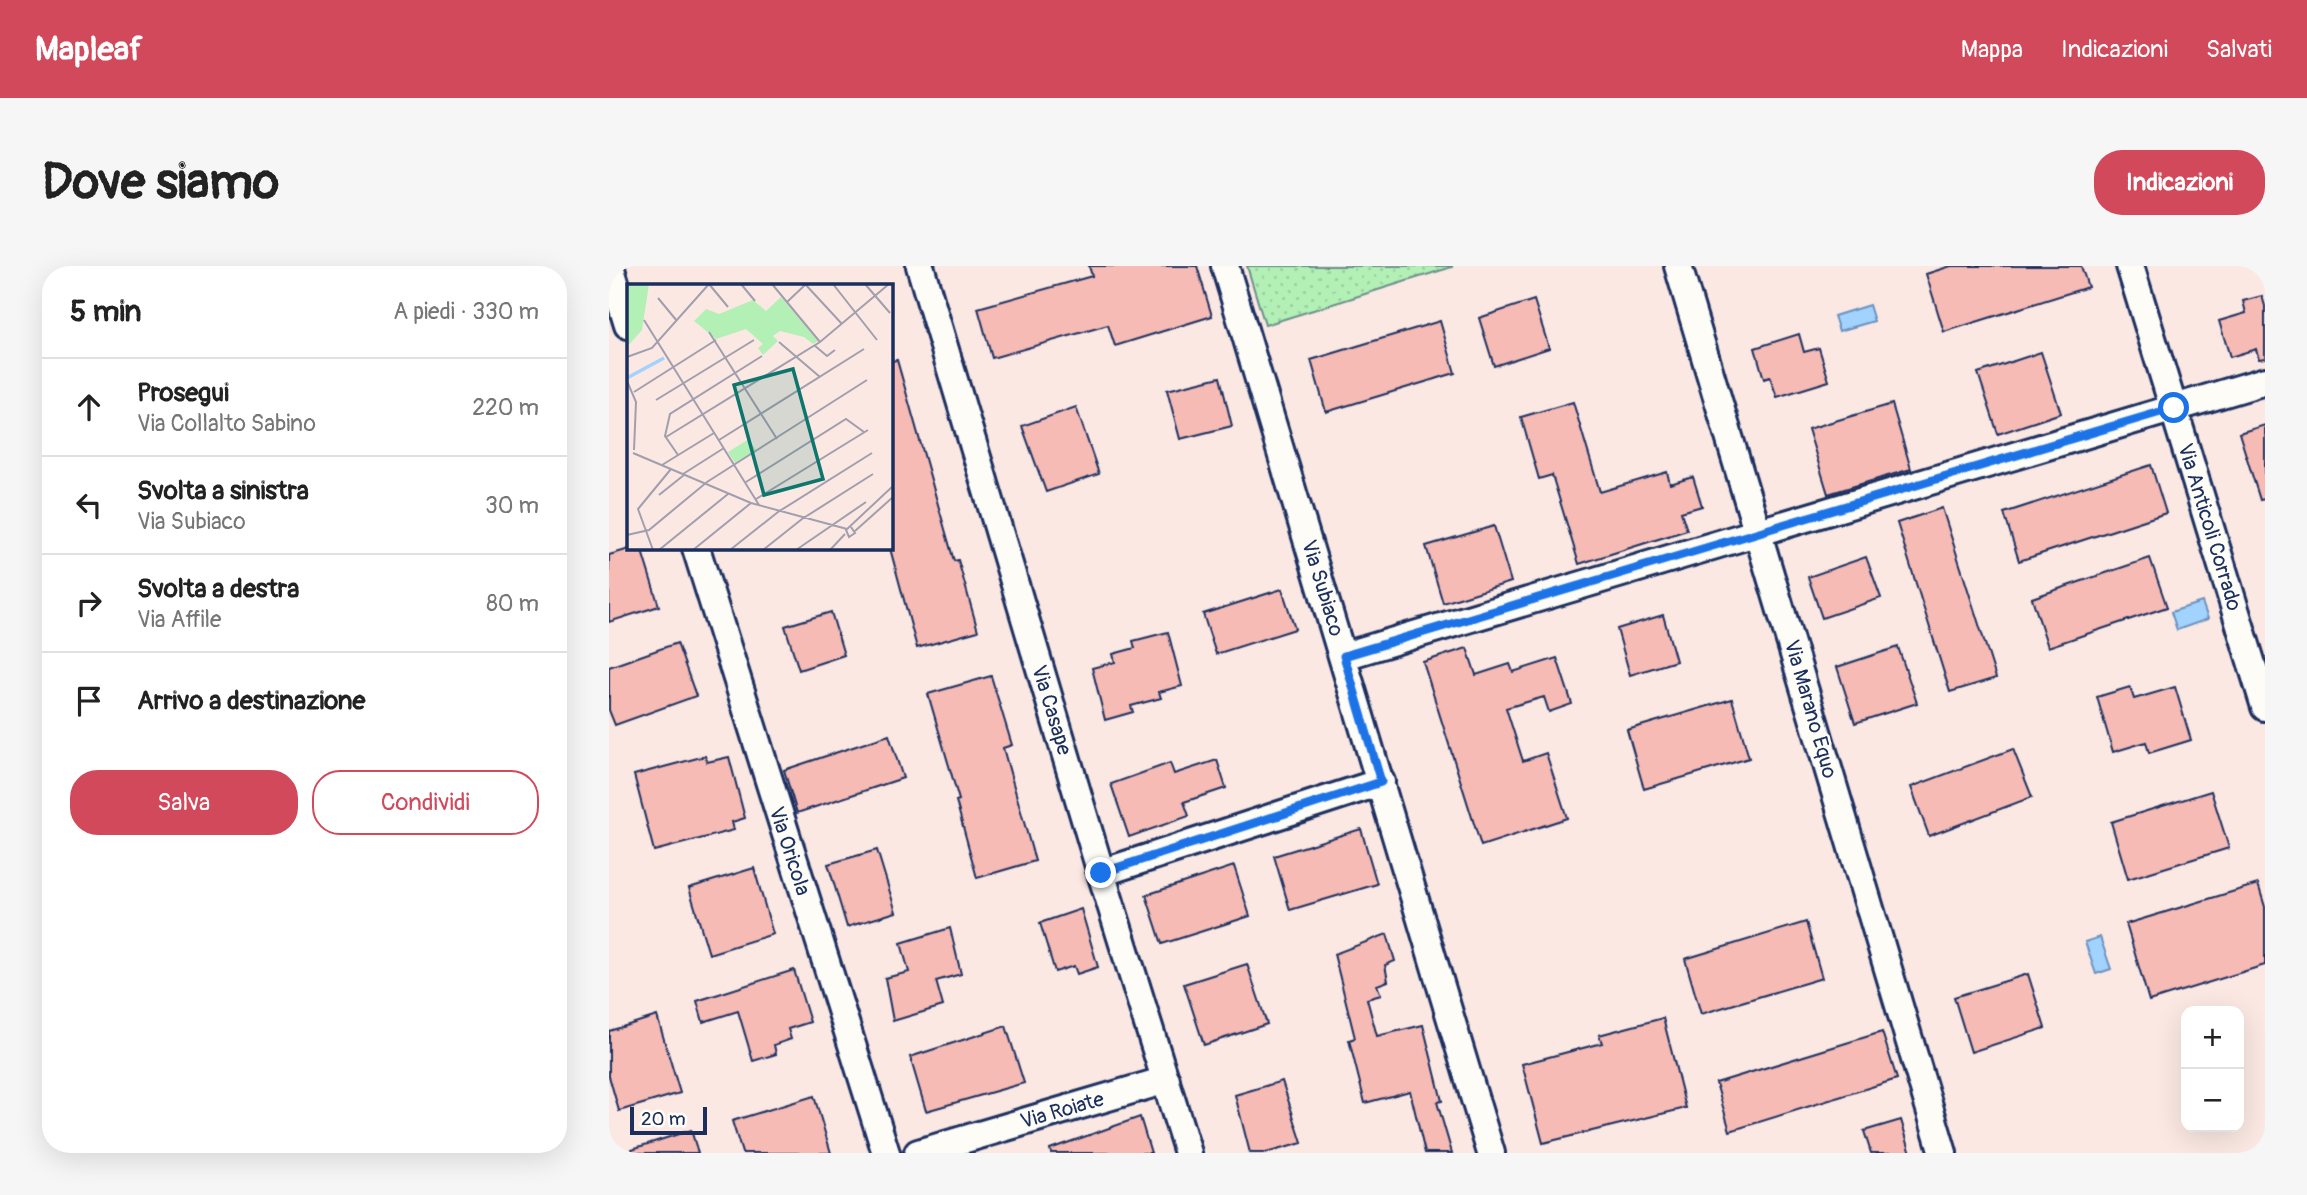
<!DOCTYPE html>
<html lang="it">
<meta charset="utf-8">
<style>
:root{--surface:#fff;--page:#f6f6f6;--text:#222;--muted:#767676;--line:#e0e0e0;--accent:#d1495b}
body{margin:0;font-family:Pangolin,sans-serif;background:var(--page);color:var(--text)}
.controls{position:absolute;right:21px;bottom:21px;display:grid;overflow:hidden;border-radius:14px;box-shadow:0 7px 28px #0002}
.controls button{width:63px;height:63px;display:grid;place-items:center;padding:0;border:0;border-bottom:2px solid var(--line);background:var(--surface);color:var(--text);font:35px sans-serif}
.scale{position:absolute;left:21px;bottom:18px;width:77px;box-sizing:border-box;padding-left:7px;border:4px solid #1b2f5e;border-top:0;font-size:19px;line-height:24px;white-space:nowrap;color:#1b2f5e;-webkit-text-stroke:5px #fdfcf7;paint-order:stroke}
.stop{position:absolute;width:21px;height:21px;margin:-16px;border:5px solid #1a73e8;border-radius:50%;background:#fff}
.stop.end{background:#1a73e8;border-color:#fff;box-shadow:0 2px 7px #0008}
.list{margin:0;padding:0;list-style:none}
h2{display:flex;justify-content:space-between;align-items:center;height:91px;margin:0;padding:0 28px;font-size:30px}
h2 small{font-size:23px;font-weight:400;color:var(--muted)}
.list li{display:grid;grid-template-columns:46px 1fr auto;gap:21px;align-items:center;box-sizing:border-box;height:98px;padding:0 28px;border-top:2px solid var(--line)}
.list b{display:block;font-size:26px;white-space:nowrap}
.list p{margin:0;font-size:23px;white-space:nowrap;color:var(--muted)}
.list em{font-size:23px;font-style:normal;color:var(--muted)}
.actions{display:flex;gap:14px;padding:21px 28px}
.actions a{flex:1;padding:16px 0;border:2px solid var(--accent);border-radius:28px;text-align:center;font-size:24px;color:var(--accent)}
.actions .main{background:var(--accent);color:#fff}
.icon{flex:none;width:38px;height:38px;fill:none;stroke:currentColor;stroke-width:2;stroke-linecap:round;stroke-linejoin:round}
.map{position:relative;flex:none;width:1656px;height:887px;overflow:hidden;border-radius:28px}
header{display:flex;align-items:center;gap:42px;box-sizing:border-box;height:98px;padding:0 35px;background:var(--accent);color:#fff}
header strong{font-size:33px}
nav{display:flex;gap:38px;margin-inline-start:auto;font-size:24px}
.intro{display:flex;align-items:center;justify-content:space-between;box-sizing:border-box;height:168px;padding:0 42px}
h1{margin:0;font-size:49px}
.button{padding:18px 32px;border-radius:28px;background:var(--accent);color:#fff;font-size:24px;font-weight:700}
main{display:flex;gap:42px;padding:0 42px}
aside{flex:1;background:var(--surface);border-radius:28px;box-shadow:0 7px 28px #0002}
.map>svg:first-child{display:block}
.grass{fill:url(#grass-dots);stroke:#67908a;stroke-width:2}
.water{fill:#a1d3fe;stroke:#6b91be;stroke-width:2}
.building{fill:#f6bbb5;stroke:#1b2f5e;stroke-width:2}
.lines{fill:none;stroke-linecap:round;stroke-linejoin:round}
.minor-casing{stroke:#1b2f5e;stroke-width:32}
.minor{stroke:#fdfcf7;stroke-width:26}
.route{stroke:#1a73e8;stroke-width:9}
.labels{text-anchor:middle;stroke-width:5;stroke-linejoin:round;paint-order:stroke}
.street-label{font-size:21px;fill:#1b2f5e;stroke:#fdfcf7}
.inset-river{fill:none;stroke:#a1d3fe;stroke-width:3.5}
.inset-road{fill:none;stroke:#a19eae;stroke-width:2}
.view{fill:#0f766e;fill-opacity:0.15;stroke:#0f766e;stroke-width:3.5}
.inset-edge{fill:none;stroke:#1b2f5e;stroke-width:3.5}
</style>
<header>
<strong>Mapleaf</strong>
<nav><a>Mappa</a><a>Indicazioni</a><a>Salvati</a></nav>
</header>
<div class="intro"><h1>Dove siamo</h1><a class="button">Indicazioni</a></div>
<main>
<aside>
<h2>5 min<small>A piedi · 330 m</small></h2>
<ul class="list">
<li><svg class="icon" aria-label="ahead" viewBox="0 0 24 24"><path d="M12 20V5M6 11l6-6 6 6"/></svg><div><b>Prosegui</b><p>Via Collalto Sabino</p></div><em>220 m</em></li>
<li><svg class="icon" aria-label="left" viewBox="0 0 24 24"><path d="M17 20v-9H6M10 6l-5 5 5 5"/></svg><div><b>Svolta a sinistra</b><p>Via Subiaco</p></div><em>30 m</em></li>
<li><svg class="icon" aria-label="right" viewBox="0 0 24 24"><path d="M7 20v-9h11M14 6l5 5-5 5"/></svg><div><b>Svolta a destra</b><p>Via Affile</p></div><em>80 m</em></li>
<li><svg class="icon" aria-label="arrive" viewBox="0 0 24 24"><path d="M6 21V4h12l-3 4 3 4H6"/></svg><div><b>Arrivo a destinazione</b></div></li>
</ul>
<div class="actions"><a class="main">Salva</a><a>Condividi</a></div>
</aside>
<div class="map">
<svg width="1656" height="887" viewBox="0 0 1656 887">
<defs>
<pattern id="grass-dots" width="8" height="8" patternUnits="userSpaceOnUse" patternTransform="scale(1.75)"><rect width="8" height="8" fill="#b3f0b6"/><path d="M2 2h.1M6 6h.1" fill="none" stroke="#99ce9f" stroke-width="1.8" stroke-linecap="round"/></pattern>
</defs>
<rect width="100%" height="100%" fill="#fbe8e3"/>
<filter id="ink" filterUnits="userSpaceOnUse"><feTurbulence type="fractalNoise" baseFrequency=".0143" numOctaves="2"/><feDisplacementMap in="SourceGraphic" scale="14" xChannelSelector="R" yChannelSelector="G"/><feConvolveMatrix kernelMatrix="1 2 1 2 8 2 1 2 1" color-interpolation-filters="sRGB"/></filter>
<g filter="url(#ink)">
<!-- grass -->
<path class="grass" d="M638 0H843V1L656 59Z"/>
<!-- water -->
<path class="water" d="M1260 39 1265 55 1230 65 1225 50Z
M1593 336 1599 353 1568 364 1562 346Z
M1491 671 1502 703 1487 708 1476 676Z"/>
<!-- building -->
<path class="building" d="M480 0H588L603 50 506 80 499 59 383 92 369 42 483 10Z
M1342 0H1472L1479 21 1335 66 1317 8Z
M1653 30 1656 40V92L1650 93 1647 83 1621 91 1610 55 1637 47 1634 35Z
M925 34 940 82 885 100 870 52Z
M831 55 846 107 717 146 702 94Z
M1190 68 1195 86 1210 82 1220 115 1168 131 1161 111 1155 113 1146 82Z
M1432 86 1452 147 1389 168 1369 107Z
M288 94 345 295 349 294 369 365 308 382 282 286V95Z
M611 111 623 160 571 173 558 124Z
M964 136 991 226 1058 206 1061 218 1084 211 1093 240 1072 246 1078 264 970 298 943 209 930 213 912 151Z
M1283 138 1302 203 1219 228 1199 163Z
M467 141 490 208 437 226 413 160Z
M1656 159V233L1651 234 1630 167Z
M1542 199 1557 247 1410 295 1395 247Z
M1333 242 1387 412 1341 426 1288 257Z
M885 260 902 316 834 337 817 280Z
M24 282H32L50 340 0 356V289Z
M1257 291 1272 332 1213 352 1199 311Z
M1541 292 1558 341 1439 381 1423 332Z
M673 323 686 363 607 388 594 348Z
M222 346 235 389 190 404 176 360Z
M1054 349 1067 395 1021 409 1008 363Z
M559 366 573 420 550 426 552 432 522 440 524 446 496 454 483 402 506 396 504 388 526 382 524 375Z
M68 377 87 430 6 459 0 444V401Z
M1289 381 1308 437 1246 457 1228 401Z
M858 382 867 409 901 398 904 406 948 392 963 438 940 446 935 431 897 442 914 495 937 487 958 552 872 580 814 396Z
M382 410 403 479 394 482 426 595 368 612 347 535 350 534 319 428Z
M1521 421 1525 433 1566 421 1582 474 1540 487 1537 476 1504 486 1488 431Z
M1123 433 1140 492 1035 523 1018 464Z
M280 469 294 512 188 547 175 504Z
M1404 483 1423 531 1320 570 1302 521Z
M96 490 98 496 120 491 136 552 123 556 125 564 45 585 25 509Z
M608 494 617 522 575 536 580 550 520 571 502 518 561 497 565 508Z
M1602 525 1620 582 1519 613 1502 556Z
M752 563 768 618 681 644 665 590Z
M268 584 287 646 238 661 219 598Z
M625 600 641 650 553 678 537 629Z
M145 602 164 668 100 688 80 622Z
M1649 618 1656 641V699L1540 735 1517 658Z
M472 643 489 701 468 708 465 700 446 706 431 657Z
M1197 656 1213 712 1092 748 1076 693Z
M341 662 352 708 327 715 334 740 284 755 276 712 300 706 292 677Z
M778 668 786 695 776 699 779 715 768 719 772 729 758 733 768 770 814 759 833 835 828 836 843 887H816L801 825 756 837 740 774 746 772 725 688Z
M638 698 658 758 595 779 575 718Z
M185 704 201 756 179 763 182 773 165 779 167 788 144 795 129 745 94 756 88 735Z
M1419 708 1436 762 1362 786 1345 731Z
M48 750 71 827 10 845 0 810V765Z
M1054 752 1077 842 934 877 913 798 993 777 990 769Z
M397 760 415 817 317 845 301 791Z
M1273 766 1288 813 1121 865 1107 817Z
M673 815 693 877 657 887H641L626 829Z
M205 830 222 887H133L123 855Z
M531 851 542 887H442L441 883Z
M1292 854 1302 887H1262L1255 865Z
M82 864 89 887H23V883Z"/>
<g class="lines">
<!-- minor casing -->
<g class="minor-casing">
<path id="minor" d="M1 0 19 59
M311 0 492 607 579 887
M616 0 882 887
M1069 0 1334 887
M1521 0 1656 441
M87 282 277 887
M735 390 1656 115
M492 607 772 516
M309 887 557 814"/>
</g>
<!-- minor -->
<use href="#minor" class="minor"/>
</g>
</g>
<g class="lines" filter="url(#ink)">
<!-- route -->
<path class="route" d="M492 607 772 516 735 390 1565 142"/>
</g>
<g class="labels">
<!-- street labels -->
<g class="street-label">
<text transform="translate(1601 261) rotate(73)" y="7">Via Anticoli Corrado</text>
<text transform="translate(714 322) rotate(73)" y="7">Via Subiaco</text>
<text transform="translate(1202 443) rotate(74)" y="7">Via Marano Equo</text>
<text transform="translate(443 444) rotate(73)" y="7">Via Casape</text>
<text transform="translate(181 585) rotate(72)" y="7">Via Oricola</text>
<text transform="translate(453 844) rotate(-16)" y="7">Via Roiate</text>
</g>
</g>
<!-- overview -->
<g transform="translate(18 18)">
<rect width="266" height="266" fill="#fbe8e3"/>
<path d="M0 0H22L15 46 0 63ZM154 13 191 57 186 60 177 53 153 47 146 52 151 57 136 71 131 64 136 60 119 45 89 55 67 37 79 25 92 30 126 16 139 27ZM122 155 129 166 108 179 101 168Z" fill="#b3f0b6"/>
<path class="inset-river" d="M0 94 37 74"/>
<path class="inset-road" d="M82 0 101 23M114 0 128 17M145 0 193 58M178 0 215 40M206 0 250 56M238 0 263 29M31 14 50 37M160 18 179 0M17 36 132 221M82 48 150 155M152 58 193 93M187 61 200 72 208 66M0 73 25 64 82 0M0 97 9 118 7 166M7 108 89 56M29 116 127 56M39 153 193 58 262 0M92 156 237 65M6 169 124 219 220 245M51 171 38 152 43 130 135 72M35 181 87 149M56 190 97 164M119 198 219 135 237 148M32 211 57 191M129 215 241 146M224 243 228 249 222 253 219 246 266 202M228 247 266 213M0 251 22 246 80 198 240 96M26 266 11 225 44 185M32 266 101 210M66 266 124 219M103 266 151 228 245 169M136 266 175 235 246 190M169 266 239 218M203 266 218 250"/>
<path class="view" d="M166 85 196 195 137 211 107 101Z"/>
<rect width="266" height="266" class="inset-edge"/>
</g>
</svg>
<div class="controls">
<button>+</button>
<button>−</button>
</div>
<div class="scale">20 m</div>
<div class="stop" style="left:1565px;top:142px"></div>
<div class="stop end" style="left:492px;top:607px"></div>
</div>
</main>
